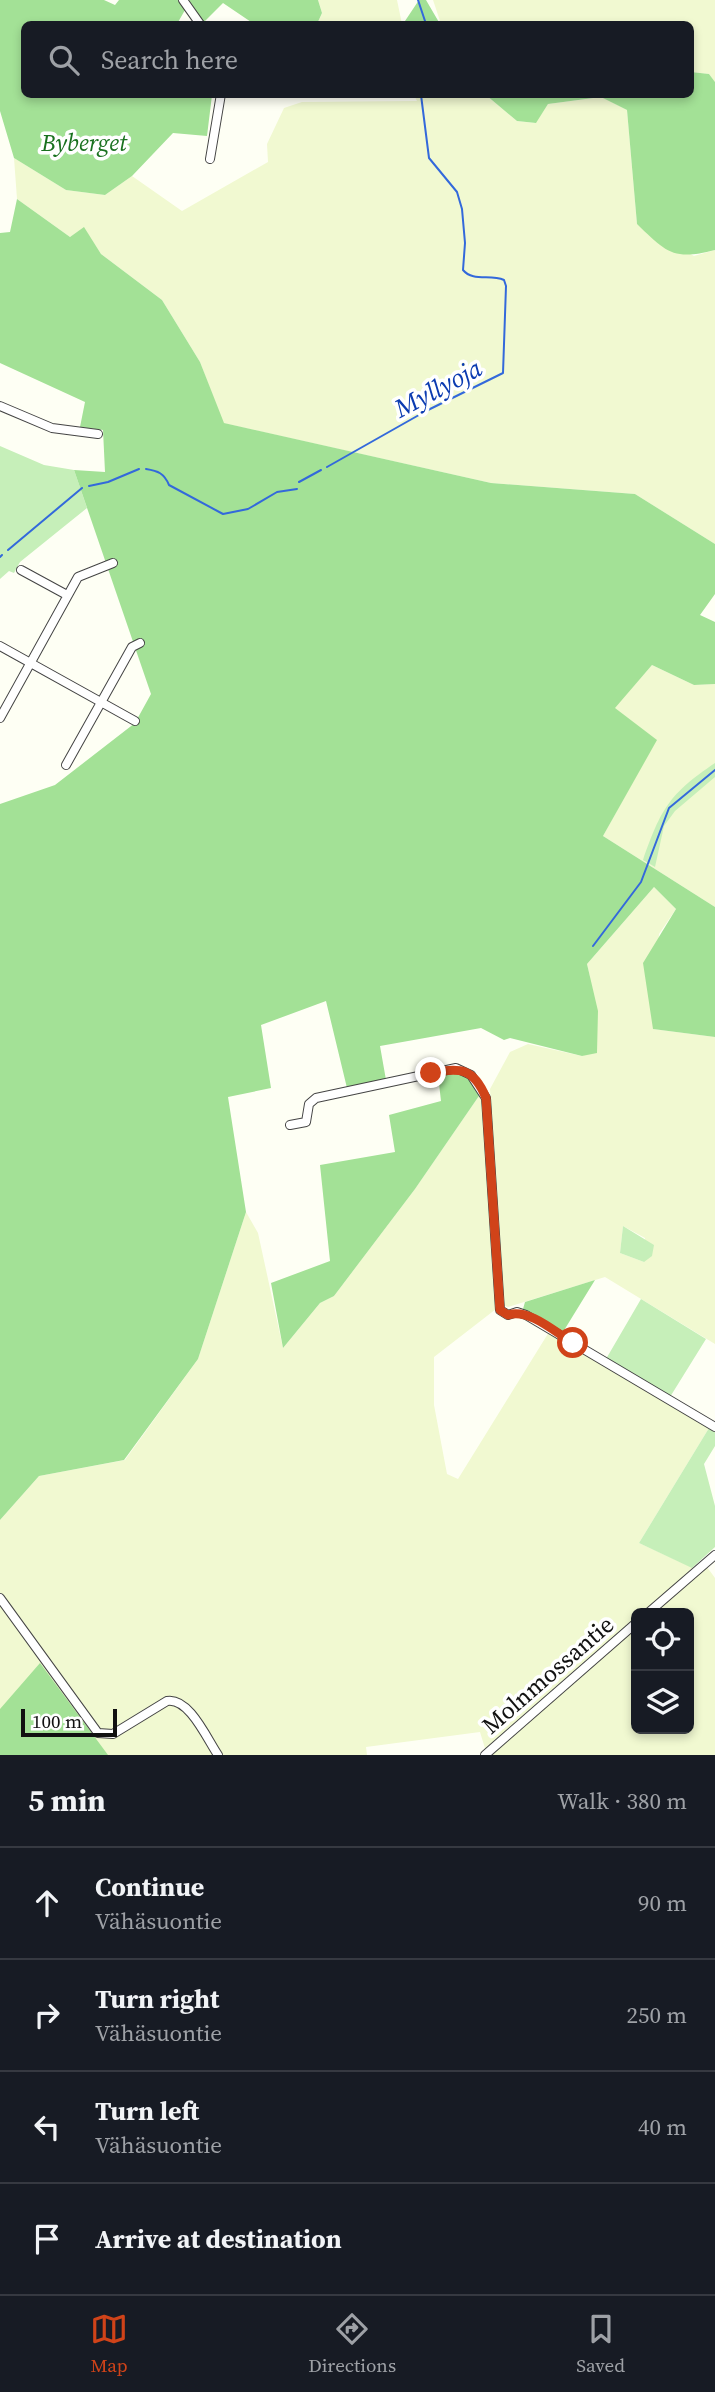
<!DOCTYPE html>
<meta charset="utf-8">
<style>
:root{--surface:#171b24;--page:#20242c;--text:#f1f3f6;--muted:#9ea1a6;--line:#363941;--accent:#d04319}
body{margin:0;font-family:"Source Serif 4",serif;background:var(--page);color:var(--text)}
.controls{position:absolute;right:21px;bottom:21px;display:grid;overflow:hidden;border-radius:10px;box-shadow:0 4px 10px #0003}
.controls button{width:63px;height:63px;display:grid;place-items:center;padding:0;border:0;border-bottom:2px solid var(--line);background:var(--surface);color:var(--text);font:35px sans-serif}
.scale{position:absolute;left:21px;bottom:18px;width:96px;box-sizing:border-box;padding-left:7px;border:4px solid #111;border-top:0;font-size:19px;line-height:24px;white-space:nowrap;color:#111;-webkit-text-stroke:5px #fff;paint-order:stroke}
.stop{position:absolute;width:21px;height:21px;margin:-16px;border:5px solid #d04319;border-radius:50%;background:#fff}
.stop.end{background:#d04319;border-color:#fff;box-shadow:0 2px 7px #0008}
.list{margin:0;padding:0;list-style:none}
h2{display:flex;justify-content:space-between;align-items:center;height:91px;margin:0;padding:0 28px;font-size:30px}
h2 small{font-size:23px;font-weight:400;color:var(--muted)}
.list li{display:grid;grid-template-columns:46px 1fr auto;gap:21px;align-items:center;box-sizing:border-box;height:112px;padding:0 28px;border-top:2px solid var(--line)}
.list b{display:block;font-size:26px;white-space:nowrap}
.list p{margin:0;font-size:23px;white-space:nowrap;color:var(--muted)}
.list em{font-size:23px;font-style:normal;color:var(--muted)}
.icon{flex:none;width:38px;height:38px;fill:none;stroke:currentColor;stroke-width:2;stroke-linecap:round;stroke-linejoin:round}
.map{position:relative;flex:none;width:715px;height:1755px;overflow:hidden}
.search{position:absolute;background:var(--surface);box-shadow:0 4px 10px #0003;left:21px;right:21px;top:21px;height:77px;display:flex;align-items:center;gap:18px;box-sizing:border-box;padding:0 24px;border-radius:10px;color:var(--muted);font-size:26px}
.sheet{height:539px;background:var(--surface)}
nav{display:flex;justify-content:space-around;align-items:center;box-sizing:border-box;height:98px;border-top:2px solid var(--line);background:var(--surface);font-size:19px;color:var(--muted)}
nav a{display:grid;justify-items:center;gap:4px}
nav .on{color:var(--accent)}
.map>svg:first-child{display:block}
.farmland{fill:#f1f9d1;fill-rule:evenodd}
.green{fill:#c6efb9}
.forest{fill:#a3e196}
.lines{fill:none;stroke-linecap:round;stroke-linejoin:round}
.stream{stroke:#3369db;stroke-width:2}
.minor-casing{stroke:#444;stroke-width:10}
.minor{stroke:#fff;stroke-width:8}
.route{stroke:#d04319;stroke-width:9}
.labels{text-anchor:middle;stroke-width:7;stroke-linejoin:round;paint-order:stroke}
.park-label{font-size:24px;font-style:italic;fill:#19711f;stroke:#fff}
.street-label{font-size:24px;fill:#111;stroke:#fff}
.water-label{font-size:26px;font-style:italic;fill:#0b3bb1;stroke:#fff}
</style>
<div class="map">
<svg width="715" height="1755" viewBox="0 0 715 1755">
<rect width="100%" height="100%" fill="#fefff4"/>
<!-- farmland -->
<path class="farmland" d="M318 0H397L402 24H317L322 13Z
M433 0H715V82L709 74 691 72 690 24H441Z
M414 95H486L517 121 535 123 548 104 602 97 627 110 637 224 694 256 715 250V544L635 494 491 483 223 423 200 362 162 300 101 254 84 228 70 237 17 199 14 158 66 190 105 195 132 176 182 211 268 162 267 144 284 108 302 102 417 101Z
M652 665 694 685 715 684V907L603 836 656 740 614 708Z
M654 887 676 909 659 934 653 1029 715 1037V1344L605 1277 508 1307 503 1305 490 1089 510 1052 528 1044 582 1056 590 1052V977L587 964ZM623 1226 645 1238 644 1262 620 1253Z
M481 1093 485 1099 496 1309 434 1357V1405L447 1474 458 1479 549 1332 709 1428 639 1543 700 1571 707 1567 715 1578V1755H487L480 1732 366 1747 367 1755H0V1520L39 1476 125 1460 198 1359 246 1212 258 1233 283 1348 320 1303 334 1296 415 1189ZM636 1613H689V1729H636Z"/>
<!-- green -->
<path class="green" d="M0 446 44 465 74 470 87 508 20 562 14 573 9 571 0 579Z
M715 763V777L675 811 664 826 655 867 643 860C661 809 669 794 715 763Z
M623 1226 654 1245 652 1256 644 1262 620 1253Z
M641 1299 706 1339 670 1397 606 1359Z
M709 1428 715 1432V1446L704 1464 715 1506V1547L692 1568 639 1543Z"/>
<!-- forest -->
<path class="forest" d="M0 0H104L115 5 119 0H178L185 10 177 24H24V94L212 95 207 136 173 133 132 176 105 195 66 190 14 158 0 111Z
M189 0H318L322 13 317 24H254L223 3 203 23Z
M419 0H426L440 24H403Z
M691 72 709 74 715 82V250C673 261 666 252 637 224L627 110 601 97 548 104 536 123 517 121 486 95 690 94Z
M17 199 70 237 84 227 101 254 162 300 200 362 224 423 491 483 635 494 715 544V594L700 615 715 622V684L694 685 652 665 615 708 657 740 603 836 715 907V1037L653 1029 643 963 676 909 654 887 587 964 598 1011 597 1053 582 1056 510 1038 504 1040 481 1028 380 1046 386 1080 347 1088 326 1001 261 1025 271 1088 228 1097 246 1212 198 1359 124 1460 39 1476 0 1520V804L55 785 135 723 151 694 74 470 105 472 103 430 80 427 85 402 0 363V233L10 232Z
M455 1071 470 1077 481 1093 415 1189 334 1296 320 1303 283 1348 271 1283 330 1261 320 1165 395 1152 389 1115 441 1101 438 1075Z
M595 1280 563 1332 523 1309 525 1302Z
M40 1663 108 1755H0V1709Z"/>
<g class="lines">
<!-- stream -->
<path class="stream" d="M418 0 426 24
M327 467 426 411 503 373 506 286 504 280C490 274 473 282 463 270L465 243 462 209 457 192 429 158 421 95
M146 469C158 471 164 473 169 485L223 514 248 509 277 492 297 489
M299 482 321 470
M89 486 108 482 139 469
M8 550 82 488
M0 557 2 555
M593 946 641 882 669 808 715 770"/>
<!-- minor casing -->
<g class="minor-casing">
<path id="minor" d="M183 0 200 24
M210 159 221 94
M0 406 52 428 98 434
M21 570 67 595
M0 646 135 721
M0 718 78 577 113 563
M66 765 132 647 140 643
M290 1125 306 1122 309 1104 316 1098 456 1068 471 1075 486 1098 500 1310 508 1315 517 1312 526 1315 715 1427
M0 1598 98 1733 113 1734 167 1701C189 1697 207 1739 218 1755
M648 1613 715 1555
M485 1755 636 1623"/>
</g>
<!-- minor -->
<use href="#minor" class="minor"/>
</g>
<g class="lines">
<!-- route -->
<path class="route" d="M431 1073C460 1067 474 1068 486 1098L500 1310 508 1315C529 1308 555 1332 573 1343"/>
</g>
<g class="labels">
<!-- park labels -->
<g class="park-label">
<text x="84" y="151">Byberget</text>
</g>
<!-- street labels -->
<g class="street-label">
<text transform="translate(548 1675) rotate(-41)" y="8">Molnmossantie</text>
</g>
<!-- water labels -->
<g class="water-label">
<text transform="translate(438 388) rotate(-28)" y="9">Myllyoja</text>
</g>
</g>
</svg>
<div class="controls">
<button><svg class="icon" aria-label="locate" viewBox="0 0 24 24"><circle cx="12" cy="12" r="6"/><path d="M12 2v4M12 18v4M2 12h4M18 12h4"/></svg></button>
<button><svg class="icon" aria-label="layers" viewBox="0 0 24 24"><path d="M12 4l9 5-9 5-9-5zM3 14l9 5 9-5"/></svg></button>
</div>
<div class="scale">100 m</div>
<div class="stop" style="left:573px;top:1343px"></div>
<div class="stop end" style="left:431px;top:1073px"></div>
<div class="search"><svg class="icon" aria-label="search" viewBox="0 0 24 24"><circle cx="10" cy="10" r="6"/><path d="M15 15l6 6"/></svg>Search here</div>
</div>
<section class="sheet">
<h2>5 min<small>Walk · 380 m</small></h2>
<ul class="list">
<li><svg class="icon" aria-label="ahead" viewBox="0 0 24 24"><path d="M12 20V5M6 11l6-6 6 6"/></svg><div><b>Continue</b><p>Vähäsuontie</p></div><em>90 m</em></li>
<li><svg class="icon" aria-label="right" viewBox="0 0 24 24"><path d="M7 20v-9h11M14 6l5 5-5 5"/></svg><div><b>Turn right</b><p>Vähäsuontie</p></div><em>250 m</em></li>
<li><svg class="icon" aria-label="left" viewBox="0 0 24 24"><path d="M17 20v-9H6M10 6l-5 5 5 5"/></svg><div><b>Turn left</b><p>Vähäsuontie</p></div><em>40 m</em></li>
<li><svg class="icon" aria-label="arrive" viewBox="0 0 24 24"><path d="M6 21V4h12l-3 4 3 4H6"/></svg><div><b>Arrive at destination</b></div></li>
</ul>
</section>
<nav>
<a class="on"><svg class="icon" aria-label="map" viewBox="0 0 24 24"><path d="M3 6l6-2 6 2 6-2v14l-6 2-6-2-6 2zM9 4v14M15 6v14"/></svg>Map</a>
<a><svg class="icon" aria-label="directions" viewBox="0 0 24 24"><path d="M12 3l9 9-9 9-9-9zM9 14v-3h6M13 9l2 2-2 2"/></svg>Directions</a>
<a><svg class="icon" aria-label="saved" viewBox="0 0 24 24"><path d="M7 4h10v16l-5-4-5 4z"/></svg>Saved</a>
</nav>
